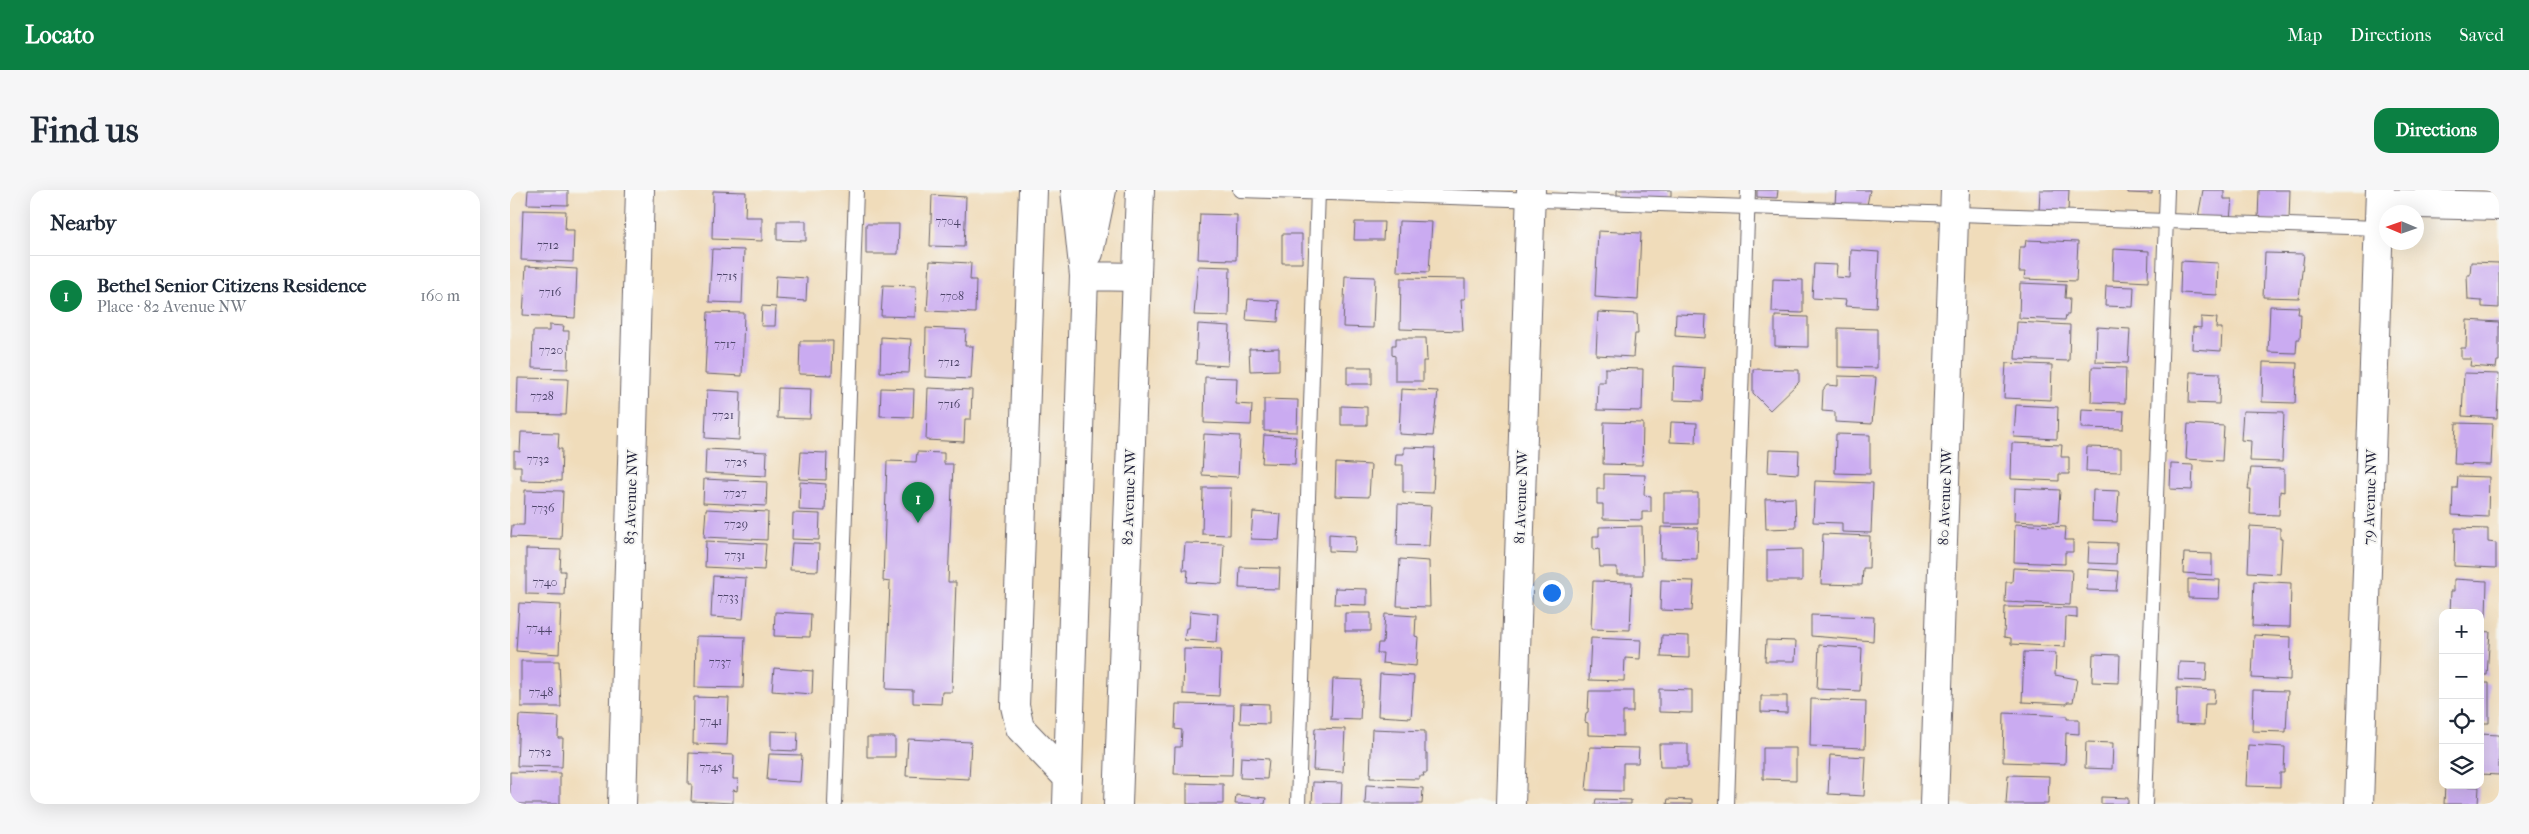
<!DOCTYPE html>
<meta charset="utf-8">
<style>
:root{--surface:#fff;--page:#f6f6f7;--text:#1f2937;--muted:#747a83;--line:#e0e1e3;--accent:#0b8043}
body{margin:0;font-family:"IM FELL French Canon",serif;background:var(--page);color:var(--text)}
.controls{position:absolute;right:15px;bottom:15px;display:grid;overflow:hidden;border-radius:10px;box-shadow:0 5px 20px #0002}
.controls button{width:45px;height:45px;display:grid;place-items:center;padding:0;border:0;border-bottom:1px solid var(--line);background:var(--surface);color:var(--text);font:25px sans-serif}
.compass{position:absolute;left:1869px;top:15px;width:45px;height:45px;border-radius:50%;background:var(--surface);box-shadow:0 5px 20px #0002;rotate:272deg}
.you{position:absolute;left:1041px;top:402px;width:18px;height:18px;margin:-12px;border:4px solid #fff;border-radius:50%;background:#1a73e8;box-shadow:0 0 0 8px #1a73e833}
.badge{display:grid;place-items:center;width:32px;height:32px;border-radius:50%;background:var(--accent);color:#fff;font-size:16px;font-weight:700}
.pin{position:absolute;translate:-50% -41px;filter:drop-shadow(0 1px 2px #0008)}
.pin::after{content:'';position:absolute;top:26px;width:18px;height:15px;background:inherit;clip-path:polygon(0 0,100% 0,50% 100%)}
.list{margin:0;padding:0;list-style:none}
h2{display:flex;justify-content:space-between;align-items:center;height:65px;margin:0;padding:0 20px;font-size:21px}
h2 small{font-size:16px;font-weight:400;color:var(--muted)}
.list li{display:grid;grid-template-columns:32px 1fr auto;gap:15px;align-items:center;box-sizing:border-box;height:80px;padding:0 20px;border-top:1px solid var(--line)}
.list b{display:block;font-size:19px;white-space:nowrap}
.list p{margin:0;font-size:16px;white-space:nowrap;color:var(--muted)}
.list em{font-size:16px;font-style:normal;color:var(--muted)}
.icon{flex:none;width:28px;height:28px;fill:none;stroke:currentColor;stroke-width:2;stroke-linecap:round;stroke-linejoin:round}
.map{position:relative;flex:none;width:1989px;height:614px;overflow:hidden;border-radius:15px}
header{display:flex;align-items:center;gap:30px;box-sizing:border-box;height:70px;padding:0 25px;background:var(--accent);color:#fff}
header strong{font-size:24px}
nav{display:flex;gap:28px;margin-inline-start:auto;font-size:18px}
.intro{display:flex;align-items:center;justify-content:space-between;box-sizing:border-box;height:120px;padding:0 30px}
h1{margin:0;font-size:35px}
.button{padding:12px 22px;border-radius:15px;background:var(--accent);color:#fff;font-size:18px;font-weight:700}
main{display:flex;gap:30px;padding:0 30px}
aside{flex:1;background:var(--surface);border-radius:15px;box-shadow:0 5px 20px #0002}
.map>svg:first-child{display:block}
.building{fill:#caabf1}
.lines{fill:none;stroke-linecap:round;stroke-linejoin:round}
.lane-casing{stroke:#6a6367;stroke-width:16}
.street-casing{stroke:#6a6367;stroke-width:30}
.secondary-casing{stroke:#6a6367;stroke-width:30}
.lane{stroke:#fff;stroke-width:14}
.street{stroke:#fff;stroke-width:28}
.secondary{stroke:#fff;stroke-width:28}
.labels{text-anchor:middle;stroke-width:4;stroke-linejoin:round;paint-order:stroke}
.number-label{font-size:12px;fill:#4c4468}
.street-label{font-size:15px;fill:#22223b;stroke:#f6f6f2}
</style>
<header>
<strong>Locato</strong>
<nav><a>Map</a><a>Directions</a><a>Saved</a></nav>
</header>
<div class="intro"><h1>Find us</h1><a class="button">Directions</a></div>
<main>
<aside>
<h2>Nearby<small></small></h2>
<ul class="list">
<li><span class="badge">1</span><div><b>Bethel Senior Citizens Residence</b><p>Place · 82 Avenue NW</p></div><em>160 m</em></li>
</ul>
</aside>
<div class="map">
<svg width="1989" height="614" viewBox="0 0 1989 614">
<rect width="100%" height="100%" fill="#f6f6f2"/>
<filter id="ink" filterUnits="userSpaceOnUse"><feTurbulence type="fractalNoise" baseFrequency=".02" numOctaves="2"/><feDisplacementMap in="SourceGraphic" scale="10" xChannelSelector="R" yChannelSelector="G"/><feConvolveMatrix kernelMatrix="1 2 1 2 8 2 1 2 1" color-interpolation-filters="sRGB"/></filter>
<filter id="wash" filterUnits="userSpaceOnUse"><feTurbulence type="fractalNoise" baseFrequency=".0096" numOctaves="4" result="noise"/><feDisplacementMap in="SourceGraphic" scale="20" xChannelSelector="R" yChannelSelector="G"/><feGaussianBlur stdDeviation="1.12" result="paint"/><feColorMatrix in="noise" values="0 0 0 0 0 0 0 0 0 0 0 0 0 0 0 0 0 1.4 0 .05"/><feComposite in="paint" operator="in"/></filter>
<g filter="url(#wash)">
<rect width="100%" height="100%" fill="#f0dcba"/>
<g id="blocks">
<!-- building -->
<path class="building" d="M18 0H58V15L17 14Z
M1107 0H1161V11L1107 9Z
M1247 0H1268L1267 8 1247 7Z
M1326 0H1360L1357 15 1325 14Z
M1530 0H1559L1558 22 1529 21Z
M1618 0H1642V4L1618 3Z
M1693 0H1714V9H1722L1720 29 1688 27Z
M1749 0H1780L1779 31 1748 30Z
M203 1 236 2 235 27H252V51L202 49Z
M422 5 456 7 454 57 420 56Z
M13 20 56 21 55 40H64L63 72 11 70Z
M690 24 727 25 726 70 688 69Z
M267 31H296V51L267 50Z
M889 31 922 32 919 82 887 81Z
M845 32H874L873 50H844Z
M356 34H389L388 64H356Z
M1088 41 1131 43 1128 110 1085 107Z
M772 44H792V73H772Z
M1516 50 1568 52 1566 91 1514 89 1515 82H1509L1510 57H1515Z
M202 59 234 60 232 113 199 112Z
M1604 59 1639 61 1638 92 1603 90Z
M1341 60 1369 62 1366 118 1335 116 1336 110 1302 108 1304 74 1327 75 1326 87 1340 88Z
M1755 63 1794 64 1789 108 1753 107Z
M420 71 461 73 460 90H466L465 123 417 121Z
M1671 71 1708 73 1707 105 1670 103Z
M1961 72 1989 73V118L1972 117V111L1958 110 1957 85H1960Z
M16 76 67 79 65 128 13 125Z
M688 76 720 77 719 126 684 125Z
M266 86 297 88 296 111 265 109Z
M835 86 865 87 863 138 833 137Z
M891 88 955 89V109H951L953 141 890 139Z
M1263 89 1293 90V123L1262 122Z
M1510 93 1556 95 1555 108H1560L1559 125H1556L1555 130 1509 128Z
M373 95 406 96 405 127 371 126Z
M1596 96 1624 97 1623 117 1595 116Z
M738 109 769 111 768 132 736 130Z
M252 116 266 117 265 136H251Z
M1760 116 1789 117 1788 124H1791L1790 149H1787L1786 163 1758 162Z
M198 122 234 123 232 186 195 184Z
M1088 122 1127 124 1128 144H1125L1123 167 1086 165Z
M1166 124 1196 125 1195 148 1165 146Z
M1265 126 1298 127V157L1265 156Z
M1691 127 1707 128 1706 138H1712L1711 161 1682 159 1683 137 1691 138Z
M1957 130 1989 132V171H1987L1986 178 1960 176 1961 169H1951V158H1956Z
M1507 132 1560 135 1559 171 1505 169Z
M688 134 720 136 718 176 686 174Z
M39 135 54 136 53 141H59L58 179 22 178 23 141H39Z
M1587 137 1620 139 1618 173 1586 172Z
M416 138 456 140 455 156H463L461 189 415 187Z
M1328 138 1367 139V178L1328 177Z
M371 147 401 149 399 183 370 182Z
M886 148H916L917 171H913V191H885V166L882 165V155H886Z
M290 151H323L322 185 289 184Z
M769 158V180L740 181 739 159Z
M1753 172 1787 173 1785 213 1752 212Z
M1496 173 1542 175 1541 210 1494 208Z
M1164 176 1195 178 1193 211 1163 210Z
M837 177H862V194H837Z
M1582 177 1616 178 1615 213 1581 212Z
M1095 178 1133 179 1132 221 1087 220 1088 192H1095Z
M1243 179 1289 180V192L1260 220 1243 203Z
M1680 182 1710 183 1709 214 1679 213Z
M1954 183 1989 184 1987 228 1952 226Z
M1328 186 1366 187 1362 234 1325 232V222L1312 221 1313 200 1317 195 1328 196Z
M695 187 727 188 726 214 742 215 741 235 694 233Z
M8 188 58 189 56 225 7 224Z
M268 198 301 199 300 229 267 228Z
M371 198 404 199 403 227 370 226Z
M418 198 462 200 461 229H455L454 252 416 250Z
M891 199 928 201 923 246 889 244Z
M197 200 231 202 229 250 195 248Z
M754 209 788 210 787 242 754 241Z
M1506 215 1548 217 1547 249 1504 247Z
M831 216 857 217V235H831Z
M1572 219 1614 221 1613 239 1571 238Z
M1733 221 1774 222 1772 272 1740 271 1741 251 1731 250Z
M1094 232 1133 233 1132 275 1093 274Z
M1161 232 1187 233 1186 253 1160 252Z
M1946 233 1983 234 1981 275 1944 274Z
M1678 234 1714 236 1712 271 1676 269Z
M11 242 49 243 48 259H52L51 291 11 290V276H4V261L10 262Z
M694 244 730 246 728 287 692 285Z
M1326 244 1360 245V284L1325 283Z
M754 245 786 247 785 274 752 273Z
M1502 253 1552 255 1551 267H1559V284H1549V291L1501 289Z
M894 257 925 258 923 303 893 302V275H885L886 264H894Z
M1577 257 1611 258V282L1576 281Z
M196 259 257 262 256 286 195 283Z
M1259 260 1289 261 1288 284 1258 282Z
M291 262 317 263 316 290 289 289Z
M407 262 434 263V274H443L438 392H446L442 502H432L431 514 403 513V500L376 499 380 392 373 391 377 271 406 272Z
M826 273 861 275 859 307 825 306Z
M1661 274 1683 275 1682 300 1660 299Z
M1741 278 1774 279V302L1770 301 1769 325 1740 324 1741 299H1738Z
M1094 284 1135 285 1134 305 1141 306V322H1132V330L1093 329V314H1087V299H1094Z
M1948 286 1979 287 1978 327 1942 325 1943 298H1947Z
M194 289 257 292 256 316 193 313Z
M1305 291 1363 293 1361 343 1332 342V333L1303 332Z
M290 292 316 294 315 321 289 320Z
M693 298H721L720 345 692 344Z
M1505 298 1550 300 1548 333 1504 331Z
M15 300 53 301 51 349 1 347 2 335H14Z
M1583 300 1609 301 1607 332 1582 331Z
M1154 303H1188V334H1154Z
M1285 308 1286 338 1256 339 1255 309Z
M888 314 921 316 919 356 887 355Z
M196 319 258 322 257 350 194 347Z
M743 322 771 324 769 350 741 349Z
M283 323 310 324 309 350 282 349Z
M1505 334 1556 337 1555 350H1563V362H1555V374L1504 372Z
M1132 336 1133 385H1107V377H1090L1089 359 1083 360V346H1089V337Z
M1740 336 1770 338V349H1772L1770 384 1738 382Z
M1151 337 1188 338 1187 369 1150 368Z
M1945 338 1978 339V352L1986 353V378L1944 376Z
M819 344 846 346 845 362 819 361Z
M1313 344 1360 346 1359 378H1353L1352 395 1311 394Z
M196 351 256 354 254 380 195 377Z
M1579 352 1607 353 1606 374 1578 373Z
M282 353 309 354 308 381 280 380Z
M675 353 714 354 712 394 677 392 678 380H673Z
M16 359 51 360 50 381H55L54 405 16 404Z
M1292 359V391H1257V360Z
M1674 363 1702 364V385L1673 383Z
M890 369 919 371 920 417 887 416Z
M730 377 770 378 769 399 729 398Z
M1503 378 1562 380 1560 415 1495 412 1496 392H1502Z
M1578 379 1608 381 1606 401 1577 400Z
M203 386 236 388 233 429 201 427Z
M1678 389 1710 390 1709 409 1678 408Z
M1944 389 1977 391 1976 428H1970V423H1940L1941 401H1944Z
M1151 390 1184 391 1182 421 1150 420Z
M1083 391 1122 392 1120 440 1081 439Z
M1744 391 1781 393 1780 437 1742 436Z
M825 398 857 399V415L824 414Z
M9 413 51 415 49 464 6 461Z
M1495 417 1567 418V428L1556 427 1555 457 1501 454V448L1494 447Z
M680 421 708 424 706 452 674 450 676 438H679Z
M265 422 301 424 300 447 264 446Z
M835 423H861V441H835Z
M875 424 906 426 905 446 908 447 906 476 872 473 873 463H867L868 453H873Z
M1301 425 1364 427 1363 451 1301 446Z
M1970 441 1980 442 1977 485H1970Z
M1152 445 1179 446V468L1151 467Z
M1744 445 1781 447 1780 490 1742 488Z
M186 446 235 447 233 498 185 497Z
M1081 448 1131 450 1130 469 1115 468 1114 491 1079 490Z
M1256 450 1286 451 1285 471H1255Z
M1309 455 1352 458 1350 501 1307 499Z
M674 459 711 460 709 506 673 504Z
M1514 462 1546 463 1545 485 1567 489 1563 512H1557V514L1512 512Z
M1583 464 1610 465 1609 493 1582 492Z
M11 471H49L51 517H11Z
M1669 472 1697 473 1696 491 1668 490Z
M264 478 303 481 302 504 262 501Z
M870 484 904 486 901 528 868 526Z
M823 489 852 490 850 530 821 529Z
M1970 493H1979V533H1970Z
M1667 498 1705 500 1704 514H1695L1694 535 1666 534Z
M1149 499 1182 500V523L1149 522Z
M1743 500 1778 501 1776 542 1742 541Z
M1079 501H1123V522H1113V546L1078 545V533L1075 532 1076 523 1078 522Z
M1251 506H1277V523L1251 522Z
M184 507 219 508 217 555 183 554Z
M1301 509 1356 511 1355 558 1300 556Z
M731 513 759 514V534L730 533Z
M666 514 724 515 722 585 664 584 665 557H671L672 540 665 539Z
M1494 523 1557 526V529H1569V544L1556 543 1555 574 1493 572Z
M9 525 49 527 48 548H53L52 577 7 576Z
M805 538 835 539 833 582 803 580Z
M862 539 915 541V563H917V583H913L914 586H909V589L860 588Z
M261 541 288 542 287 561 261 560Z
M1970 544 1989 545V585L1970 584Z
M357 547H385V567H357Z
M398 549 461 552 459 589 396 586Z
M1576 552 1603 553 1602 579 1575 578Z
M1149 554H1178V577H1150Z
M1738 555 1775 557 1774 583H1770V597L1736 596Z
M1080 557 1129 558 1128 573H1113V601L1076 600Z
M1253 558H1286V590L1253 589Z
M179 563 224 565 223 589H228L227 601 223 600V613L181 611 182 594H178Z
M259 564 292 565 290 592 257 590Z
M1320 565 1356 567 1354 606 1318 604Z
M731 567 759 569 757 589 730 588Z
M0 582 50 583V614H0Z
M1498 585 1539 586 1538 614H1496Z
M803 592 832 593 831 614H802Z
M677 593 713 594V614H677Z
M856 595 913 598 912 614H855Z
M1935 595 1969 597 1968 614H1934Z
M726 605 756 608 755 614H725Z
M1591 607 1618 608V614H1591Z
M1086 609 1121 610V614H1085Z
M1158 609 1182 610V614H1157Z"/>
</g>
</g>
<g filter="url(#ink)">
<use href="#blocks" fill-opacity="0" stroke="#6a6367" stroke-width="1"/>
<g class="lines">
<!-- lane casing -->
<g class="lane-casing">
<path id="lane" d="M730 0 1869 38
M325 614 346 0
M788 614 808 0
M1217 614 1238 0
M1635 614 1657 0"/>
</g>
<!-- street casing -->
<g class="street-casing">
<path id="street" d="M523 0 505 516 510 538 558 588
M1870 13 1989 16
M112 614 130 0
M608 614 630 0
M1001 614 1021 0
M1424 614 1445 0
M1849 614 1870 0"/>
</g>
<!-- secondary casing -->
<g class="secondary-casing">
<path id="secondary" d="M579 63 592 0
M574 86 627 87
M557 614 574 86 565 0"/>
</g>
<!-- lane -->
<use href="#lane" class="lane"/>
<!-- street -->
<use href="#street" class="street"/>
<!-- secondary -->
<use href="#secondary" class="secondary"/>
</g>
</g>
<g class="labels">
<!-- number labels -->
<g class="number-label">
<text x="438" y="35">7704</text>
<text x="38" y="59">7712</text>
<text x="217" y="90">7715</text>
<text x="40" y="106">7716</text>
<text x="442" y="110">7708</text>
<text x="215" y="158">7717</text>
<text x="41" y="164">7720</text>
<text x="439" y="176">7712</text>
<text x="32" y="210">7728</text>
<text x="439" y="218">7716</text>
<text x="213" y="229">7721</text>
<text x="28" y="273">7732</text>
<text x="226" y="276">7725</text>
<text x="225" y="307">7727</text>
<text x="33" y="322">7736</text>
<text x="226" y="338">7729</text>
<text x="225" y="369">7731</text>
<text x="35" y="396">7740</text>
<text x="218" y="411">7733</text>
<text x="29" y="442">7744</text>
<text x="210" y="476">7737</text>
<text x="31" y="506">7748</text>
<text x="201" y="535">7741</text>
<text x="30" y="566">7752</text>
<text x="201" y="581">7745</text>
</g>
<!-- street labels -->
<g class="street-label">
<text transform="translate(121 307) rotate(-88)" y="5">83 Avenue NW</text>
<text transform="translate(619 307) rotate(-88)" y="5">82 Avenue NW</text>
<text transform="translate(1011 307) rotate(-88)" y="5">81 Avenue NW</text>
<text transform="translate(1435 307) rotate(-88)" y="5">80 Avenue NW</text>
<text transform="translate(1860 307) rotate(-88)" y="5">79 Avenue NW</text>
</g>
</g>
</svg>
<div class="controls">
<button>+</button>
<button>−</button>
<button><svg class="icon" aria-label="locate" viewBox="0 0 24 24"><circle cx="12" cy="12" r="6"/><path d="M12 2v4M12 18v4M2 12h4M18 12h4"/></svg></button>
<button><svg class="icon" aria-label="layers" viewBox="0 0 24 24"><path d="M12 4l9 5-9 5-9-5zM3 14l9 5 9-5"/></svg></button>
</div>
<svg class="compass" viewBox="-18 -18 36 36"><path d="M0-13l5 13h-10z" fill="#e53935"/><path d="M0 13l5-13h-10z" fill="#747a83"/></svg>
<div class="you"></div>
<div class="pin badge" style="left:408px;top:333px">1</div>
</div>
</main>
